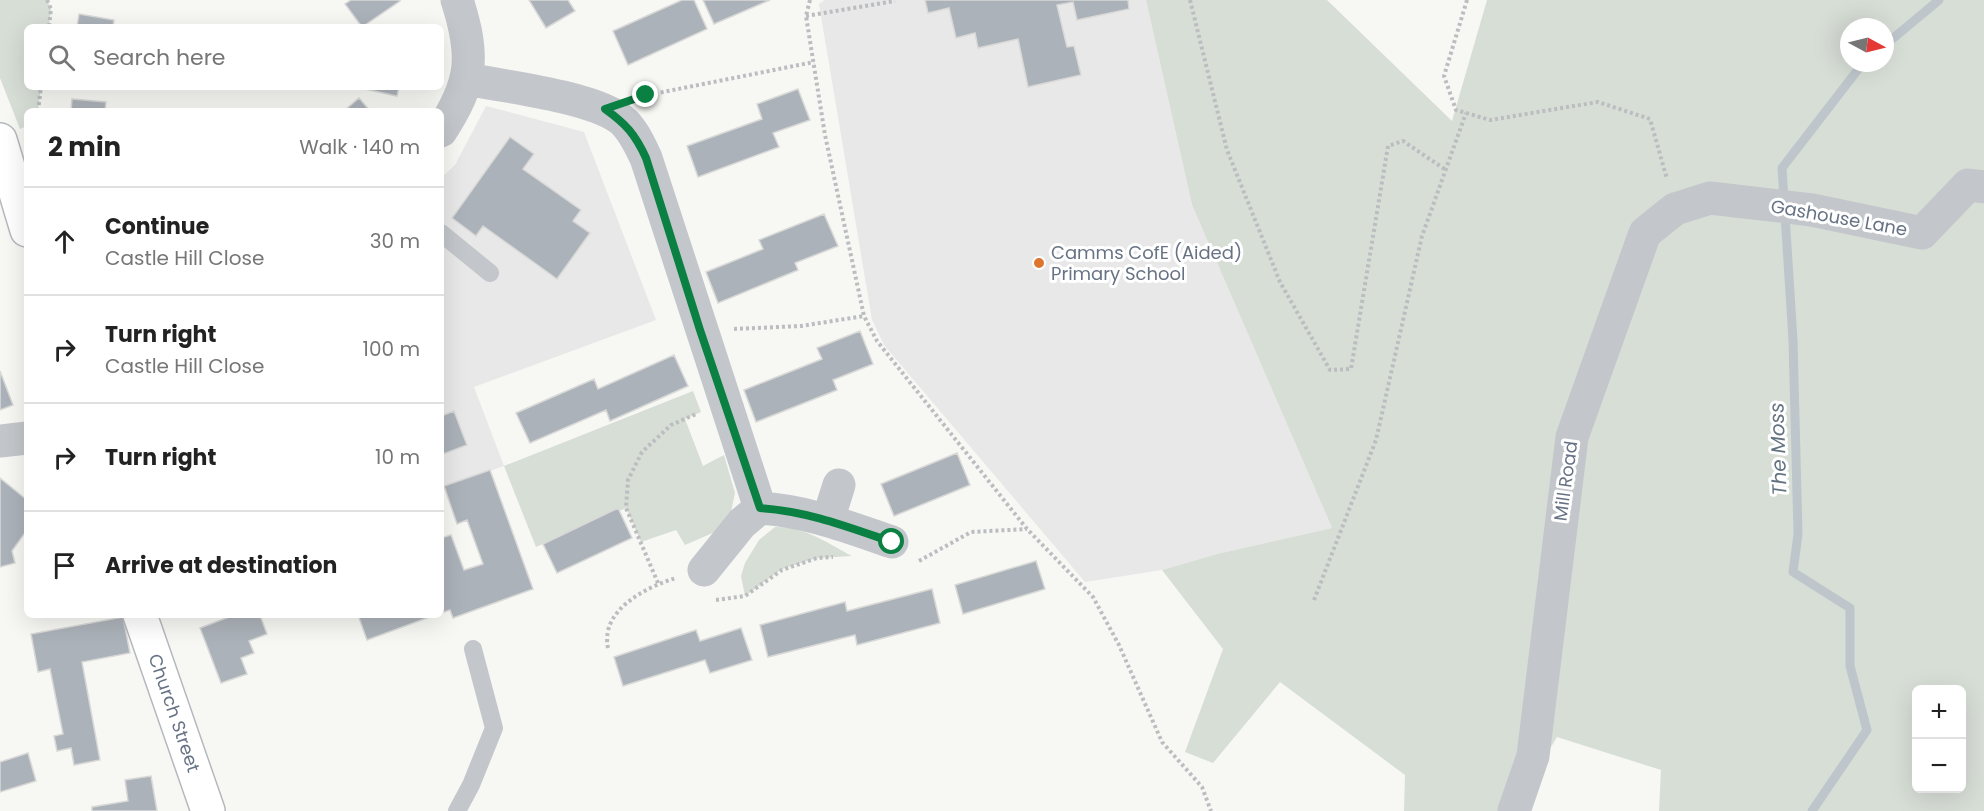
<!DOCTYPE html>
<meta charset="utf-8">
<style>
:root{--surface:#fff;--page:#f6f6f6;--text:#222;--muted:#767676;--line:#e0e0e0}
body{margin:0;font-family:Poppins,sans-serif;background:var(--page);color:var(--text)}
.controls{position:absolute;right:18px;bottom:18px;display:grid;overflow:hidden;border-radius:9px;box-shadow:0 6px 24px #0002}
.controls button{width:54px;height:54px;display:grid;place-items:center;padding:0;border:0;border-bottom:2px solid var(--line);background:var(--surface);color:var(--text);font:30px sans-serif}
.compass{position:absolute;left:1840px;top:18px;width:54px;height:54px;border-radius:50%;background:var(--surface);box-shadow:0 6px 24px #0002;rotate:97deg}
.stop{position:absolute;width:18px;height:18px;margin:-14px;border:4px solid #0b8043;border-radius:50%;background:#fff}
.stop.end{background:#0b8043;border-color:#fff;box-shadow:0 2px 6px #0008}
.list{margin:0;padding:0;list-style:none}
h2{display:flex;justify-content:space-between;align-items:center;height:78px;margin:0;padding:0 24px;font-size:26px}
h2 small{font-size:20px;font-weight:400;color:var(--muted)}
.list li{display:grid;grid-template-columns:39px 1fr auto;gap:18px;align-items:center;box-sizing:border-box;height:108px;padding:0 24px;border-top:2px solid var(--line)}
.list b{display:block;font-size:22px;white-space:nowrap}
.list p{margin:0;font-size:20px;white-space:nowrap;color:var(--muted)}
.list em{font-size:20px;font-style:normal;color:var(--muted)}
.icon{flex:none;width:33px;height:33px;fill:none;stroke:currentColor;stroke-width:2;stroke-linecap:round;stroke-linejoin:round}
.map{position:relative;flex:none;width:1984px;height:811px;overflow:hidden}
.search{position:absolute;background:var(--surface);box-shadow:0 6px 24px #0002;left:24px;top:24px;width:420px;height:66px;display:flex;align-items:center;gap:15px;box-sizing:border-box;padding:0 21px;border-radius:9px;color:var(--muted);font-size:22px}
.panel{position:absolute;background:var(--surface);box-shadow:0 6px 24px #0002;left:24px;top:108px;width:420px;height:510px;border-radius:9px}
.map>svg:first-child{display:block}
.built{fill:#e8e8e8}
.green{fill:#d7ded6;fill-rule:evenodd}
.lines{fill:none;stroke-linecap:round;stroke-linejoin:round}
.stream{stroke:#bec6cc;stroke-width:9}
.building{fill:#acb2b9;stroke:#d8d9d7;stroke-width:1.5}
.secondary-casing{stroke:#b5b9be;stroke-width:36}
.path{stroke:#bbbdc0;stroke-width:4;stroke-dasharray:3 3;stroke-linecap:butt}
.service{stroke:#c3c6ca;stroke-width:18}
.minor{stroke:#c3c6ca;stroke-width:33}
.secondary{stroke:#fff;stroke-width:33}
.route{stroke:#0b8043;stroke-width:8}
.poi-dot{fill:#de742e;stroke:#fff;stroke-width:2}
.labels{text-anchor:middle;stroke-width:6;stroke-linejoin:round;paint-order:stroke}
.street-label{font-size:18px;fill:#677384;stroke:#fff}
.poi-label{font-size:18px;fill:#677384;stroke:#fff;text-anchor:start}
.water-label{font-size:20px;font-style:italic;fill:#637380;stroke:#fff}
</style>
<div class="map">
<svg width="1984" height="811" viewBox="0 0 1984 811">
<rect width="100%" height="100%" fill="#f7f7f4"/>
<!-- built -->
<path class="built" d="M825 0H1146L1192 205 1332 528 1217 554 1162 570 1085 582 884 345 872 320 819 4Z
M486 106 584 132 656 320 474 387 504 466 441 488V178L455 165Z"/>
<!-- green -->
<path class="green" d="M0 0H47L51 9 49 27H27V87H41L38 111H27V126L20 129 0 78Z
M1146 0H1327L1452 121 1487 0H1984V811H1659L1661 770 1557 737 1512 811H1404L1405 775 1280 682 1213 763 1185 752 1223 649 1162 570 1217 554 1332 528 1192 205ZM1849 27H1885V63H1849ZM1916 690H1962V788H1916Z
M693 391 701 412 685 419 703 466 724 455 735 493 731 512 715 532 685 545 676 530 641 542 626 508 536 547 504 466Z
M775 527C803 526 828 543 852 556L817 558 782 569 745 596 741 576 745 563 759 540Z"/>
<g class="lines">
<!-- stream -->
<path class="stream" d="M1885 45 1939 0
M1812 811 1867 730 1850 666V608L1793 572 1798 534 1793 340 1782 168 1863 63"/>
</g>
<!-- building -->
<path class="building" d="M351 0H400V1L362 27 345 4Z
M529 0H568L575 11 546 28Z
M682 0H694L707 29 628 65 613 31Z
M703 0H770L714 24Z
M925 0H1128L1129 9 1077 20 1073 2 1057 5 1067 47 1074 46 1081 75 1028 87 1018 39 978 48 975 33 956 38 949 8 928 13Z
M79 14 114 20 113 27H77Z
M356 87H399L397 96Z
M798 89 810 120 773 133 779 147 698 177 687 146 762 119 757 104Z
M359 98 370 111H344Z
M72 99 106 102 105 111H71Z
M510 137 534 154 523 169 581 210 573 221 590 233 557 279 483 226 476 236 452 218Z
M824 214 838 246 795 263 798 270 718 303 706 272 763 249 759 240Z
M860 331 873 364 833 380 837 390 756 422 744 390 822 359 817 348Z
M674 355 688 386 610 421 606 410 530 443 516 413 594 379 598 389Z
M0 371 13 405 0 410Z
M454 411 467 445 441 455V416Z
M957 453 970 485 894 516 881 484Z
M490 470 533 589 453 618 450 610 441 613V538L451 535 464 570 483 564 467 520 457 524 444 486Z
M0 478 27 500V530L12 551 15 563 0 567Z
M618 508 632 538 557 573 543 544Z
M1036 561 1045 589 963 614 955 585Z
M932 589 940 623 857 645 855 635 768 657 760 625 845 602 847 611Z
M234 615H260L267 634 249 641 254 653 241 658 247 674 221 683 200 628Z
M358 615H435L367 640Z
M123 617 130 653 82 662 100 760 74 765 71 748 57 751 54 736 63 734 50 669 38 672 31 634Z
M741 628 752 660 710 673 705 660 623 686 614 657 696 630 700 641Z
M28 753 36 781 0 792V762Z
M151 776 157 811H92V807L128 801 125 780Z"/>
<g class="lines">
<!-- secondary casing -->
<g class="secondary-casing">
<path id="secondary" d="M0 140 27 230
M140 615 208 811"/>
</g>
<!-- path -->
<path class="path" d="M47 0 51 9 49 27
M810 0 806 16 825 135 864 316 877 341 1027 529 1093 597 1119 645 1162 742 1202 787 1211 811
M1190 0 1227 150 1280 282 1330 370 1351 369 1388 146 1403 141 1446 170
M1467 0 1444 76 1456 110 1490 120 1598 102 1650 119 1667 179
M806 16 895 1
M643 96 814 62
M38 111 41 87
M734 329 801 326 864 316
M919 561 971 532 1027 529
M658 583 626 508 628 480 642 452 671 425 696 414
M716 600 745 596 782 570 817 558 833 557
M1314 600 1376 440 1422 236 1466 113
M608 648C600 610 646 587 676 578"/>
<!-- service -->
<path class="service" d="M441 233 490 273
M457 811 471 785 494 728 473 649"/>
<!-- minor -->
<path class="minor" d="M467 79C506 87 597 97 624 122 634 132 640 145 646 158L760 508
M441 131C473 82 475 56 457 0
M0 441 27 438
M828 520 839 485
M704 570 742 523 760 508C807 511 848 527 892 542
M1514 811 1533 756 1572 437 1645 233 1675 209 1710 198 1812 210 1922 233 1968 185 1984 187"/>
<!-- secondary -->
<use href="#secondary" class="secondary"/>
</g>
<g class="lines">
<!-- route -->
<path class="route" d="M646 95 605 109C626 124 635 134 646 158L700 330 760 508C807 511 848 527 892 542"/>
</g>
<!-- markers -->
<circle class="poi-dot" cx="1039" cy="263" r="6"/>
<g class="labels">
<!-- street labels -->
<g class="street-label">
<text transform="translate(1839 218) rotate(10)" y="6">Gashouse Lane</text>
<text transform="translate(1566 481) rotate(-82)" y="6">Mill Road</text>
<text transform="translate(174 713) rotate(71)" y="6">Church Street</text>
</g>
<!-- poi labels -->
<g class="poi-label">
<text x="1051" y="259">Camms CofE (Aided)<tspan x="1051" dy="21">Primary School</tspan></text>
</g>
<!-- water labels -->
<g class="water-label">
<text transform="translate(1778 449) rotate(-92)" y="7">The Moss</text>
</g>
</g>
</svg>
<div class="controls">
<button>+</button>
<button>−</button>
</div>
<svg class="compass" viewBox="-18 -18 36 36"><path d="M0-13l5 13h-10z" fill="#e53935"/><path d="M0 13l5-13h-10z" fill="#767676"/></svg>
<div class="stop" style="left:892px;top:542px"></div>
<div class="stop end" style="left:646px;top:95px"></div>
<div class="search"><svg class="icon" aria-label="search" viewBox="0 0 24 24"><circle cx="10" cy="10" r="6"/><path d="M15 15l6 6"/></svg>Search here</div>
<section class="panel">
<h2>2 min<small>Walk · 140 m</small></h2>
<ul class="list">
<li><svg class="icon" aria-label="ahead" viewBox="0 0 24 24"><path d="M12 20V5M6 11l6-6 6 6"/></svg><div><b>Continue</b><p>Castle Hill Close</p></div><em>30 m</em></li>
<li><svg class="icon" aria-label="right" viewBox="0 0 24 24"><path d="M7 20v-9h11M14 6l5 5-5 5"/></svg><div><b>Turn right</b><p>Castle Hill Close</p></div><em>100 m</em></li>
<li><svg class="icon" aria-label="right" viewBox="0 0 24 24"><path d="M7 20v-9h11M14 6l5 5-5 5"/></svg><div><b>Turn right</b></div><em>10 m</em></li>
<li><svg class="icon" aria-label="arrive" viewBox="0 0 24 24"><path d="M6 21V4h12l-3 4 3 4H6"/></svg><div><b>Arrive at destination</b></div></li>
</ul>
</section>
</div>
